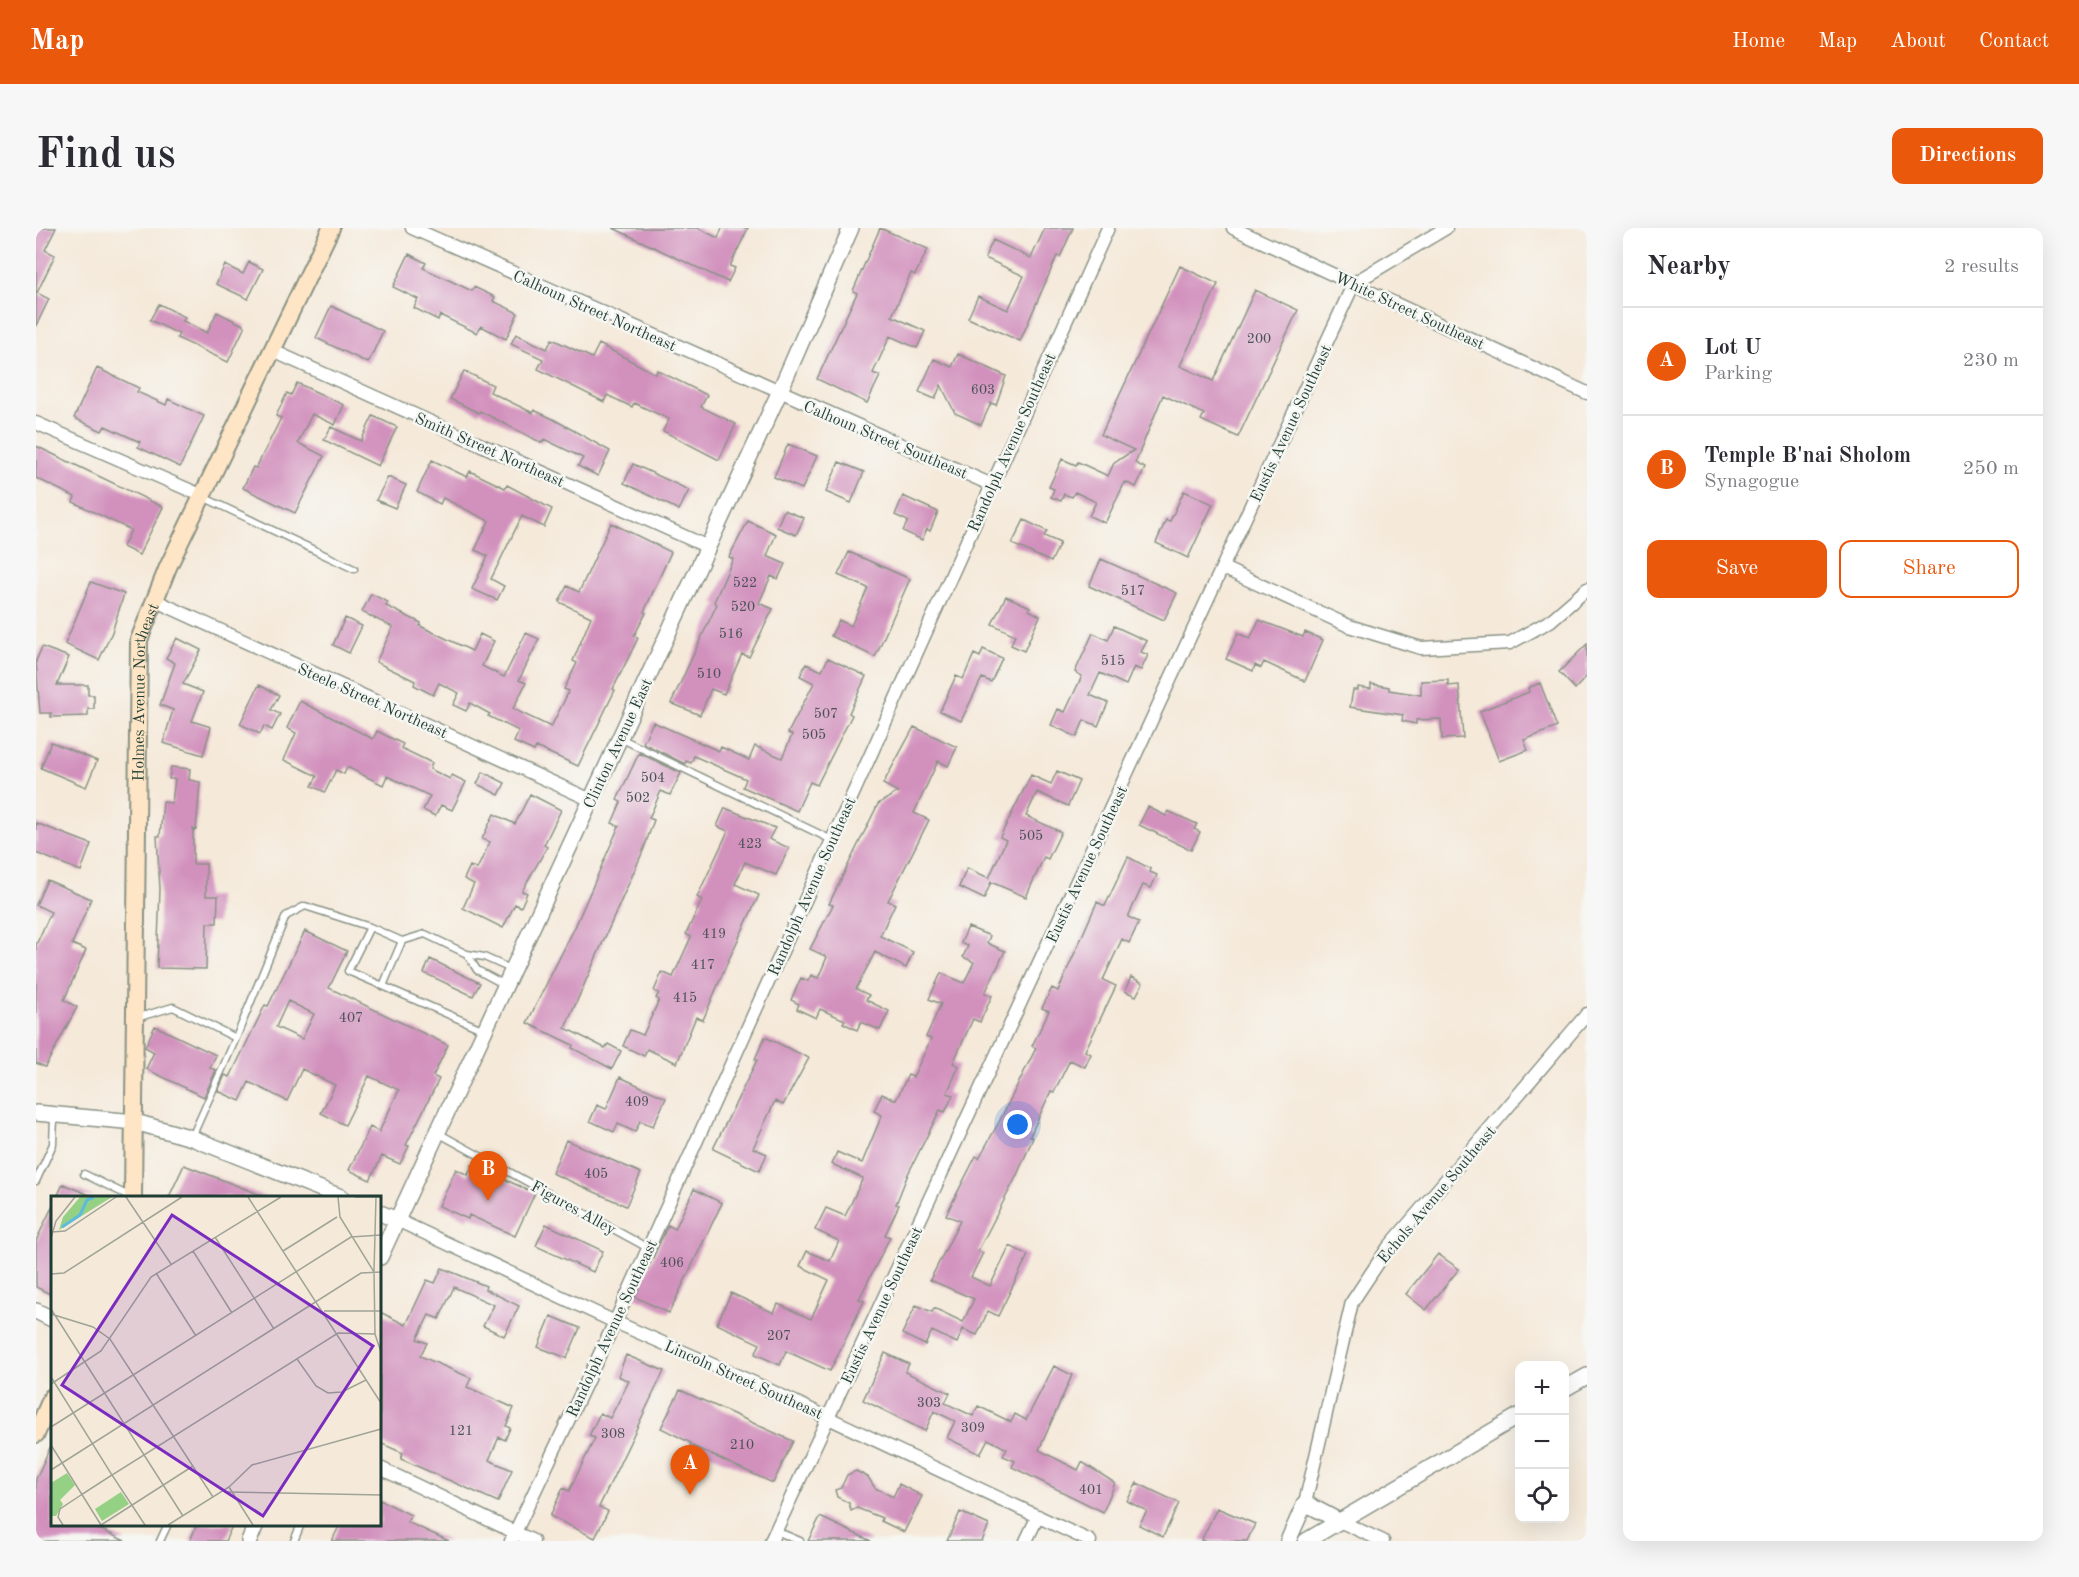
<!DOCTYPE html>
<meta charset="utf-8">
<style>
:root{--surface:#fff;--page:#f7f7f7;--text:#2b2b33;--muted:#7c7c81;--line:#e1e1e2;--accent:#ea580c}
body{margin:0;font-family:"Old Standard TT",serif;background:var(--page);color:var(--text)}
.controls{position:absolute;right:18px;bottom:18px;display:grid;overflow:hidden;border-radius:12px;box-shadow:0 6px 24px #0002}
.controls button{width:54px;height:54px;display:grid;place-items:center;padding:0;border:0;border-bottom:2px solid var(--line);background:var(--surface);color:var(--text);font:30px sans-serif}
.you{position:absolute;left:982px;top:897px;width:21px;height:21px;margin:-15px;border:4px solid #fff;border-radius:50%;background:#1a73e8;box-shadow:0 0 0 9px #1a73e833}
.badge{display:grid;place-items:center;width:39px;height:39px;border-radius:50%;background:var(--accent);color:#fff;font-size:20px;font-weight:700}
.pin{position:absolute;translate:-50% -50px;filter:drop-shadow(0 2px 3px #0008)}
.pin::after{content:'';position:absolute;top:32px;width:21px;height:18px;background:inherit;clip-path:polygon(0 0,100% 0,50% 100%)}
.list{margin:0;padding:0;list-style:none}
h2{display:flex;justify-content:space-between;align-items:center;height:78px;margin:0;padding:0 24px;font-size:26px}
h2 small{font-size:20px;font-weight:400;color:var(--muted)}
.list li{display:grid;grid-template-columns:39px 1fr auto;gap:18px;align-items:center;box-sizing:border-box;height:108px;padding:0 24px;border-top:2px solid var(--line)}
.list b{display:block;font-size:22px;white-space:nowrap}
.list p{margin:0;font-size:20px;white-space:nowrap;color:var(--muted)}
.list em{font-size:20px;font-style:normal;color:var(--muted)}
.actions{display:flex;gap:12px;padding:18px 24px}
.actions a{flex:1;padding:14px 0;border:2px solid var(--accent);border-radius:12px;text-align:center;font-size:21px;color:var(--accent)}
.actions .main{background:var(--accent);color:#fff}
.icon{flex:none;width:33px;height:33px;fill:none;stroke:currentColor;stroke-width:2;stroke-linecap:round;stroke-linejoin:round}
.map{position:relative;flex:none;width:1551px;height:1313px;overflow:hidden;border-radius:12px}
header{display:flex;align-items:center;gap:36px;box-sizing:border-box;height:84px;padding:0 30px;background:var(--accent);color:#fff}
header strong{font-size:28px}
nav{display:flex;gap:33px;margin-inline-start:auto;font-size:21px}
.intro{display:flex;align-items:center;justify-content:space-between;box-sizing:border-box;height:144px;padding:0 36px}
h1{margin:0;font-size:42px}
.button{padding:15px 27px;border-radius:12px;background:var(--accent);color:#fff;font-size:21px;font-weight:700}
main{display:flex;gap:36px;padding:0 36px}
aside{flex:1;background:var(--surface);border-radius:12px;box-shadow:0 6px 24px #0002}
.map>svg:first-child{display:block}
.building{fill:#d291bd;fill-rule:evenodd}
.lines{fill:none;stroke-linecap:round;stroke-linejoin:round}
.service-casing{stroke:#8a9386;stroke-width:9}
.minor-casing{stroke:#8a9386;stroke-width:15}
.tertiary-casing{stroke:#8a9386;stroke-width:18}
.secondary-casing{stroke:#8a9386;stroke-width:20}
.service{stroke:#fff;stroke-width:6}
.minor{stroke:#fff;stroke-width:12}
.tertiary{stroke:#fff;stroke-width:15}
.secondary{stroke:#fee5c5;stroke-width:16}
.labels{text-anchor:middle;stroke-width:5;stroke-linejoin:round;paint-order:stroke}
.number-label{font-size:14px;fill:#4c5256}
.street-label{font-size:16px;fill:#1f3d34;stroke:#f6f6f2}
.inset-river{fill:none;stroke:#5dbbdb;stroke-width:3}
.inset-road{fill:none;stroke:#9fa497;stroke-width:1.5}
.view{fill:#7b2cbf;fill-opacity:0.15;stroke:#7b2cbf;stroke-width:3}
.inset-edge{fill:none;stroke:#1f3d34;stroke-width:3}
</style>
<header>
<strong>Map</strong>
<nav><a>Home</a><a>Map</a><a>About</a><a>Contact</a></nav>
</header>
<div class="intro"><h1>Find us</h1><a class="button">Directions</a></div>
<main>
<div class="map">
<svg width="1551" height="1313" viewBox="0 0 1551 1313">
<rect width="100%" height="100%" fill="#f6f6f2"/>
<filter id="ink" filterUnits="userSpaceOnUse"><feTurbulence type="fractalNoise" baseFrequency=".0167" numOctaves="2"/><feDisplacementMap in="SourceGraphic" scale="12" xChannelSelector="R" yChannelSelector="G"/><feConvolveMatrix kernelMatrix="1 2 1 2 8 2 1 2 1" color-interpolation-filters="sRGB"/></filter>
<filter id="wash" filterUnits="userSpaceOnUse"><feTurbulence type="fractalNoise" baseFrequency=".008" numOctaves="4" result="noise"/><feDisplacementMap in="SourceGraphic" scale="24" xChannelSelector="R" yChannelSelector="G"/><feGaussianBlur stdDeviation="1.35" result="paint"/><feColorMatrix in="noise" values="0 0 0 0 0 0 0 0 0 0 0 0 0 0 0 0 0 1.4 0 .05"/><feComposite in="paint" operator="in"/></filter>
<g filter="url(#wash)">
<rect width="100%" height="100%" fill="#f5e9d9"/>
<g id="blocks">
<!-- building -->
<path class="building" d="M0 0H20L9 22 19 27 1 65 13 71 0 98Z
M577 0H662L682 10 686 0H712L694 38 699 40 692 54Z
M844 0 892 21 879 47 875 45 856 88 889 103 881 120 854 108 837 145 844 148 831 175 781 151 821 65 817 63Z
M1009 0H1037L1024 29 1021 28 984 113 932 90 942 68 972 82 988 48 949 30 957 12 995 30Z
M373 26 390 35 387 40 436 63 438 59 459 69 457 73 482 85 470 111 445 98 441 105 404 87 402 92 378 80 382 71 357 59Z
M213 34 227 41 212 71 180 56 189 37 207 46Z
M1144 38 1182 56 1144 138 1177 153 1219 62 1262 82 1202 209 1165 192 1168 186 1127 167 1099 235 1109 240 1100 259 1089 254 1069 295 1053 288 1060 274 1039 264 1036 269 1028 266 1025 273 1015 269 1018 261 1013 259 1026 231 1040 237 1042 234 1072 248 1078 235 1098 222 1065 207Z
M123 76 149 89 147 93 171 105 181 84 209 98 192 134 141 110 143 106 114 92Z
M295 78 347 103 332 135 280 110Z
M480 106 511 121 516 111 556 130 563 116 620 146 621 142 671 167 665 179 700 196 683 232 627 203 633 191 598 175 596 179 571 167 568 174 502 141 507 131 475 116Z
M922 126 970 148 960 177 955 175 945 197 919 185 905 157 899 171 883 164 898 131 916 139Z
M61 140 103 160 101 164 130 177 132 171 168 188 144 239 102 219 104 214 69 198 66 203 38 190Z
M428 143 457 157 454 164 497 185 498 182 517 191 574 223 562 248 542 238 547 230 508 211 506 215 444 183 443 185 414 171Z
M261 155 308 177 299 197 276 186 262 215 288 228 259 285 207 260 217 239 220 240 245 190 240 188 251 165 255 167Z
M337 188 361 199 342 238 288 212 295 199 325 213Z
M752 216 781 228 766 261 738 249Z
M0 218 127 279 103 327 87 319 95 302 37 274 39 269 0 250Z
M396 232 431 249 434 243 469 260 471 257 516 281 508 299 486 288 455 351 468 358 461 372 436 361 452 328 439 322 453 293 407 270 404 276 381 264Z
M803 234 828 244 815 275 790 264Z
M597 236 653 262 643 282 588 255Z
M352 249 370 257 359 280 340 272Z
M1148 263 1177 276 1152 330 1120 315 1130 292 1134 293Z
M867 268 902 284 894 303 891 301 886 312 867 303 872 293 859 287Z
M748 282 768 290 760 307 741 299Z
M988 292 1011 303 1008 308 1024 315 1015 334 976 316Z
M712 293 740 306 731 328 749 336 742 351 735 348 723 375 737 381 713 429 706 426 688 466 675 461 664 487 635 475 681 376 678 374 697 331 693 329Z
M575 295 635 324 608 384 610 385 598 408 602 410 577 461 579 462 542 538 500 519 498 523 478 514 483 503 452 488 454 486 434 475 430 483 417 477 423 465 403 455 397 467 378 457 379 453 340 434 357 399 326 384 335 366 352 374 350 378 385 395 384 398 436 423 444 406 458 413 446 438 468 449 490 405 503 411 483 452 490 455 477 481 515 499 533 463 528 461 541 435 537 433 555 389 523 374 531 358 543 364Z
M813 324 874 351 839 429 795 408 803 392 815 398 832 360 802 347Z
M1065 331 1141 365 1128 392 1053 358Z
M55 354 88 366 76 404 63 432 29 416Z
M970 368 994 379 993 382 1004 388 988 423 975 417 979 407 956 396Z
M309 390 326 398 313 425 297 417Z
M1223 392 1267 409 1269 404 1287 412 1269 453 1228 434 1225 440 1219 437 1217 443 1190 431 1202 405 1214 411Z
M1078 398 1111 413 1105 424 1112 427 1105 442 1098 439 1090 457 1064 445 1054 467 1072 475 1062 498 1048 492 1041 509 1015 497 1022 481 1029 484 1046 448 1039 444 1057 405 1072 412Z
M141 410 165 422 147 456 167 464 156 493 175 499 167 527 127 515 137 482 124 477 139 435 130 430Z
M1551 416V448L1539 461 1523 444Z
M6 419 33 429 21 457H52V467H58V481H52V488L15 489V485H4L0 433Z
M947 421 966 430 955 454 946 450 925 493 904 483 920 448 927 451 938 426 944 429Z
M792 430 830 448 813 485 816 487 781 557 774 554 761 583 707 559 710 551 658 528 655 535 650 533 649 536 607 515 617 494 683 523 685 519 713 532 719 518 746 530 756 507 752 505 778 455 764 448 770 436 786 443Z
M1412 452V458L1423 457 1427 510 1406 511 1405 491 1380 492V496L1366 493 1367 487 1314 479 1317 462H1322V459L1335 461V456L1353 459V462L1385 467V453Z
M1504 455 1521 499 1488 512 1492 522 1463 533 1444 483 1493 464 1492 460Z
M223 457 243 467 235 482 244 486 236 502 228 498 224 506 204 496Z
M264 473 337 511 341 503 367 516 365 520 396 535 394 541 414 551 416 547 430 554 416 582 405 577 399 588 387 582 394 568 351 548 347 557 311 539 308 546 300 542 289 564 276 558 281 548 248 532 260 505 251 500Z
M878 499 921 519 912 538 902 533 878 585 893 592 852 673 859 676 844 708 877 724 870 740 839 724 820 761 833 767 830 772 853 783 844 802 825 794 821 802 807 795 809 792 784 781 780 790 761 781 763 776 755 772 765 750 772 753 775 747 782 750 791 729 774 721 797 677 793 676 842 576 862 564 847 556Z
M15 514 61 533 50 559 5 540Z
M603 525 645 545 634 567 625 563 613 590 618 592 607 623 529 800 569 820 572 816 585 823 576 841 536 820 537 817 491 795 539 699 583 598 576 595 585 574 581 572Z
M135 539 154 541 153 552 164 554 160 602 157 601V636H170V668H182L181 695H171L170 741 121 740 124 661 121 608H124L127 574 136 575 139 551H133Z
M1021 543 1043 553 1032 578 1001 564 990 588 1025 604 1012 631 1008 629 990 669 955 654 948 671 923 659 931 640 953 650 970 612 964 609 995 547 1015 556Z
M447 544 469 555 463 567 441 556Z
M494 566 525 582 508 617 511 619 486 663 491 665 485 679 479 676 467 700 427 680 438 656 428 651 434 638 441 641 454 614 446 611 458 586 479 596Z
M1112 579 1130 588 1132 583 1161 596 1158 601 1164 604 1155 622 1103 597Z
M689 580 739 600 733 611 753 620 740 647 709 634 699 656 723 667 692 733 667 792 660 789 641 835 611 821 608 828 587 818 594 802 607 807 623 772 620 770 623 765 618 763 626 744 637 749 655 709 650 706 666 672 661 669 692 603 681 598Z
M0 595 55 616 45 643 0 625Z
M1092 629 1115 641 1114 644 1121 647 1115 660 1107 657 1092 689 1103 694 1093 715 1086 711 1067 752 1080 758 1049 823 1055 826 1049 839 1034 832 1018 864 1015 863 994 908 997 910 981 947 942 1023 947 1025 935 1049 954 1058 974 1018 992 1027 962 1088 952 1083 941 1107 927 1101 921 1115 896 1103 889 1117 866 1106 880 1077 896 1084 898 1080 927 1094 938 1071 894 1052 924 993 910 987 940 928 943 930 963 894 1000 820 996 818 1013 783 1006 780 1016 760 1022 763 1061 674 1069 678Z
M11 652 55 671 36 716 50 722 28 772 41 779 9 839 0 835V717L15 684 0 677Z
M932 699 954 708 951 715 969 723 949 765 956 768 944 794 937 791 917 835 923 838 911 865 917 867 909 884 904 882 872 946 860 976 863 977 849 1007 854 1009 823 1071 828 1073 794 1143 750 1123 744 1137 719 1126 724 1116 681 1096 695 1065 738 1085 742 1076 775 1091 793 1052 764 1038 771 1023 794 1033 803 1013 779 1002 790 980 809 988 827 950 796 936 801 924 826 935 846 887 838 883 846 866 860 872 872 847 877 849 895 811 890 809 905 776 893 771 905 745 928 755 938 734 927 729 932 718 925 715Z
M269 703 311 723 293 760 412 817 397 848 403 851 370 917 373 918 364 936 346 928 334 952 313 942 334 899 343 904 363 862 333 848 309 897 285 885 299 857 266 841 251 873 213 854 204 873 182 863 189 847 194 849 229 777 232 778ZM252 773 278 786 266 811 240 799Z
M394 731 444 755 437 768 388 745Z
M1095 749 1107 755 1100 768 1089 763Z
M119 798 180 827 174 840 180 842 168 869 110 841 118 824 109 819Z
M729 809 773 830 747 877 739 873 717 920 731 926 723 943 677 921 721 832 719 831Z
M584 849 630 870 617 898 604 893 599 904 582 896 578 904 554 893 561 877 570 881Z
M530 912 605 945 590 978 516 945Z
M148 937 230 969H133Z
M436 937 499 965 479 1008 433 987 432 991 403 978 420 941 432 947Z
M27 956 58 969H21Z
M658 961 686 975 633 1085 599 1069 632 997 639 1001Z
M16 979V1067L0 1059V1013Z
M510 996 567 1023 557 1044 500 1018Z
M1402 1026 1423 1041 1390 1082 1370 1066Z
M406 1040 450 1058 449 1061 483 1078 468 1108 447 1098 458 1077 418 1059 403 1091 393 1087 381 1111 391 1115 384 1128 435 1150 431 1159 478 1180 470 1198 474 1200 469 1212 463 1209 453 1232 476 1242 462 1274 365 1231 367 1225 344 1215V1084L370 1097 391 1052 399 1055Z
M515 1088 544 1100 531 1130 502 1119Z
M849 1125 873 1136 869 1144 914 1165 909 1175 937 1188 942 1178 975 1194 979 1186 990 1192 1018 1138 1036 1147 1003 1222 1042 1242 1046 1234 1079 1255 1067 1284 976 1239 979 1233 967 1228 971 1221 952 1211 944 1226 911 1210 919 1193 898 1183 889 1203 827 1172Z
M590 1127 628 1143 563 1279 572 1283 559 1310 514 1288 527 1260 533 1263 559 1210 553 1208 564 1185 574 1190 593 1153 582 1148Z
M644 1162 757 1213 737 1255 654 1217 655 1215 625 1200Z
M16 1215V1296H53L89 1313H0V1251Z
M820 1243 832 1249 839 1260 857 1269 863 1256 886 1268 868 1304 845 1293 846 1290 821 1280 815 1283 813 1275 801 1269 799 1262 805 1260 811 1247Z
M1101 1255 1143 1275 1127 1309 1103 1297 1111 1283 1091 1273Z
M344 1272 375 1287 371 1294 413 1313H296L304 1296H344Z
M1181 1280 1219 1296 1211 1313H1165Z
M924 1284 953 1297 946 1313H911Z
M784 1289 835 1313H772Z
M161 1296H197L189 1313H154Z"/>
</g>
</g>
<g filter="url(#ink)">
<use href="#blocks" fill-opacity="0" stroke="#8a9386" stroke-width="1.5"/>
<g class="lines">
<!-- service casing -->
<g class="service-casing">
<path id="service" d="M167 269 318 341
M584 510 796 612
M334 699 312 743 347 758
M366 713 389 706 431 726 448 729 477 742
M431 726 441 742 469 757
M100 790 137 779 200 810 156 909
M200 810 250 688 269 678 334 699 366 713 347 758 448 802
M402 905 612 1020
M48 946 95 969
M0 953 17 916 18 888
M740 1303 764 1313
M124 1313 132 1296
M258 1313 265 1296"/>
</g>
<!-- minor casing -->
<g class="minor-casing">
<path id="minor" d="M376 0 956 257
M1197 0 1551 165
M237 123 672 319
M0 195 167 268
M1187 340 1313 398 1385 420 1474 415 1514 393 1551 361
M118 372 555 572
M361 992 579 1094 716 1154 1054 1313
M344 1240 497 1313
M1269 1275 1316 1074 1352 1020 1551 786
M1301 1292 1347 1313
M475 1313 579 1094 1072 0
M735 1313 1318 55 1410 0
M990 1313 1002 1288"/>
</g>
<!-- tertiary casing -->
<g class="tertiary-casing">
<path id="tertiary" d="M0 885 99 894 156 910 305 969
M344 985 361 992
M344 1029 743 165 815 0
M0 1083 16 1091
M1528 1161 1551 1148
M213 1313 220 1296
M1252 1313 1269 1275 1301 1292
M1270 1313 1484 1187"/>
</g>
<!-- secondary casing -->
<g class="secondary-casing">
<g id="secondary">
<path id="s1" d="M97 969 103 412 132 339 295 0"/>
<path d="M0 1206 16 1169"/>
</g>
</g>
<!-- service -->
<use href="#service" class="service"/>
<!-- minor -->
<use href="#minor" class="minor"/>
<!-- tertiary -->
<use href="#tertiary" class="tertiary"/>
<!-- secondary -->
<use href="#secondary" class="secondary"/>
</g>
</g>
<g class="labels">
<!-- number labels -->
<g class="number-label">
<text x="1223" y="115">200</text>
<text x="947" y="166">603</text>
<text x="709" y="359">522</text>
<text x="1097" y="367">517</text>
<text x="707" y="383">520</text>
<text x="695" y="410">516</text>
<text x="1077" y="437">515</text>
<text x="673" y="450">510</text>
<text x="790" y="490">507</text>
<text x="778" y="511">505</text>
<text x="617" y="554">504</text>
<text x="602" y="574">502</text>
<text x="995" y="612">505</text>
<text x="714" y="620">423</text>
<text x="678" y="710">419</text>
<text x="667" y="741">417</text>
<text x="649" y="774">415</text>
<text x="315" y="794">407</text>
<text x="601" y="878">409</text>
<text x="560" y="950">405</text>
<text x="636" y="1039">406</text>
<text x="743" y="1112">207</text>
<text x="893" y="1179">303</text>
<text x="937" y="1204">309</text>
<text x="425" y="1207">121</text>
<text x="577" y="1210">308</text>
<text x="706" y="1221">210</text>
<text x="1055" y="1266">401</text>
</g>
<!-- street labels -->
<g class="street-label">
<text transform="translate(559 82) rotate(24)" y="6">Calhoun Street Northeast</text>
<text transform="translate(1374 82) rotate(25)" y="6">White Street Southeast</text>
<text transform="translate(1254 195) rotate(-65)" y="6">Eustis Avenue Southeast</text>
<text transform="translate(850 211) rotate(23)" y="6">Calhoun Street Southeast</text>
<text transform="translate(975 214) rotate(-66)" y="6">Randolph Avenue Southeast</text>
<text transform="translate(454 221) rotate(24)" y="6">Smith Street Northeast</text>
<text dy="6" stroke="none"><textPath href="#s1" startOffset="506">Holmes Avenue Northeast</textPath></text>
<text transform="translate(337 472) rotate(24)" y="6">Steele Street Northeast</text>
<text transform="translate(581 515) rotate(-65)" y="6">Clinton Avenue East</text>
<text transform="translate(1050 636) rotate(-65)" y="6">Eustis Avenue Southeast</text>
<text transform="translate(775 658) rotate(-66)" y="6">Randolph Avenue Southeast</text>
<text transform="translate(1400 966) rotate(-50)" y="6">Echols Avenue Southeast</text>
<text transform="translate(538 979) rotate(29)" y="6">Figures Alley</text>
<text transform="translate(845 1077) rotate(-65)" y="6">Eustis Avenue Southeast</text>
<text transform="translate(575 1100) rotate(-65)" y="6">Randolph Avenue Southeast</text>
<text transform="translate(708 1151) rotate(24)" y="6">Lincoln Street Southeast</text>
</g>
</g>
<!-- overview -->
<g transform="translate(15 968)">
<rect width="330" height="330" fill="#f5e9d9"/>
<path d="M29 1H61L8 34 12 21ZM16 277 24 289 9 304 12 308 5 320H0V287ZM70 296 78 308 51 325 44 313Z" fill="#95d185"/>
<path class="inset-river" d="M11 31 29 19 36 4 43 1"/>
<path class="inset-road" d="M75 1 120 68M197 1 330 207M287 1 289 21 323 76 324 138 330 156M304 1H330M1 36 14 35 65 1M164 41 223 133M0 42 5 25 24 1M142 55 181 117M232 55 286 21M323 75 325 1M105 77 145 140M0 78 13 77 131 1M0 113 132 320M273 115H330M0 118 42 131 59 143 162 301M246 163 265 190 277 197 291 196 315 184M0 181 61 279 30 299M0 188 50 155 100 81 230 1M0 231 300 41 330 39M0 249 50 329M0 274 310 77 330 76M178 291 202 329M173 296 330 299M12 329 7 321 9 313 30 299M50 329 142 270M94 329 61 279 287 137 324 138M117 329 178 291 201 269 330 233"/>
<path class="view" d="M121 19 322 150 212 320 11 189Z"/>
<rect width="330" height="330" class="inset-edge"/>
</g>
</svg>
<div class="controls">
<button>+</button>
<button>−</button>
<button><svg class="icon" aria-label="locate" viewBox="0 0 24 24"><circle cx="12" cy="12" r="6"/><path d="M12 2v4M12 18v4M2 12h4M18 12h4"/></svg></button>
</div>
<div class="you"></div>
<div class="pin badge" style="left:654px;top:1267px">A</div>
<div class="pin badge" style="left:452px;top:973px">B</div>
</div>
<aside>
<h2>Nearby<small>2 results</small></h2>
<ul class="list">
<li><span class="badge">A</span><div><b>Lot U</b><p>Parking</p></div><em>230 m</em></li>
<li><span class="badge">B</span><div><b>Temple B'nai Sholom</b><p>Synagogue</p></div><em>250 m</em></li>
</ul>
<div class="actions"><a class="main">Save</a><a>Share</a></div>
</aside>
</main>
